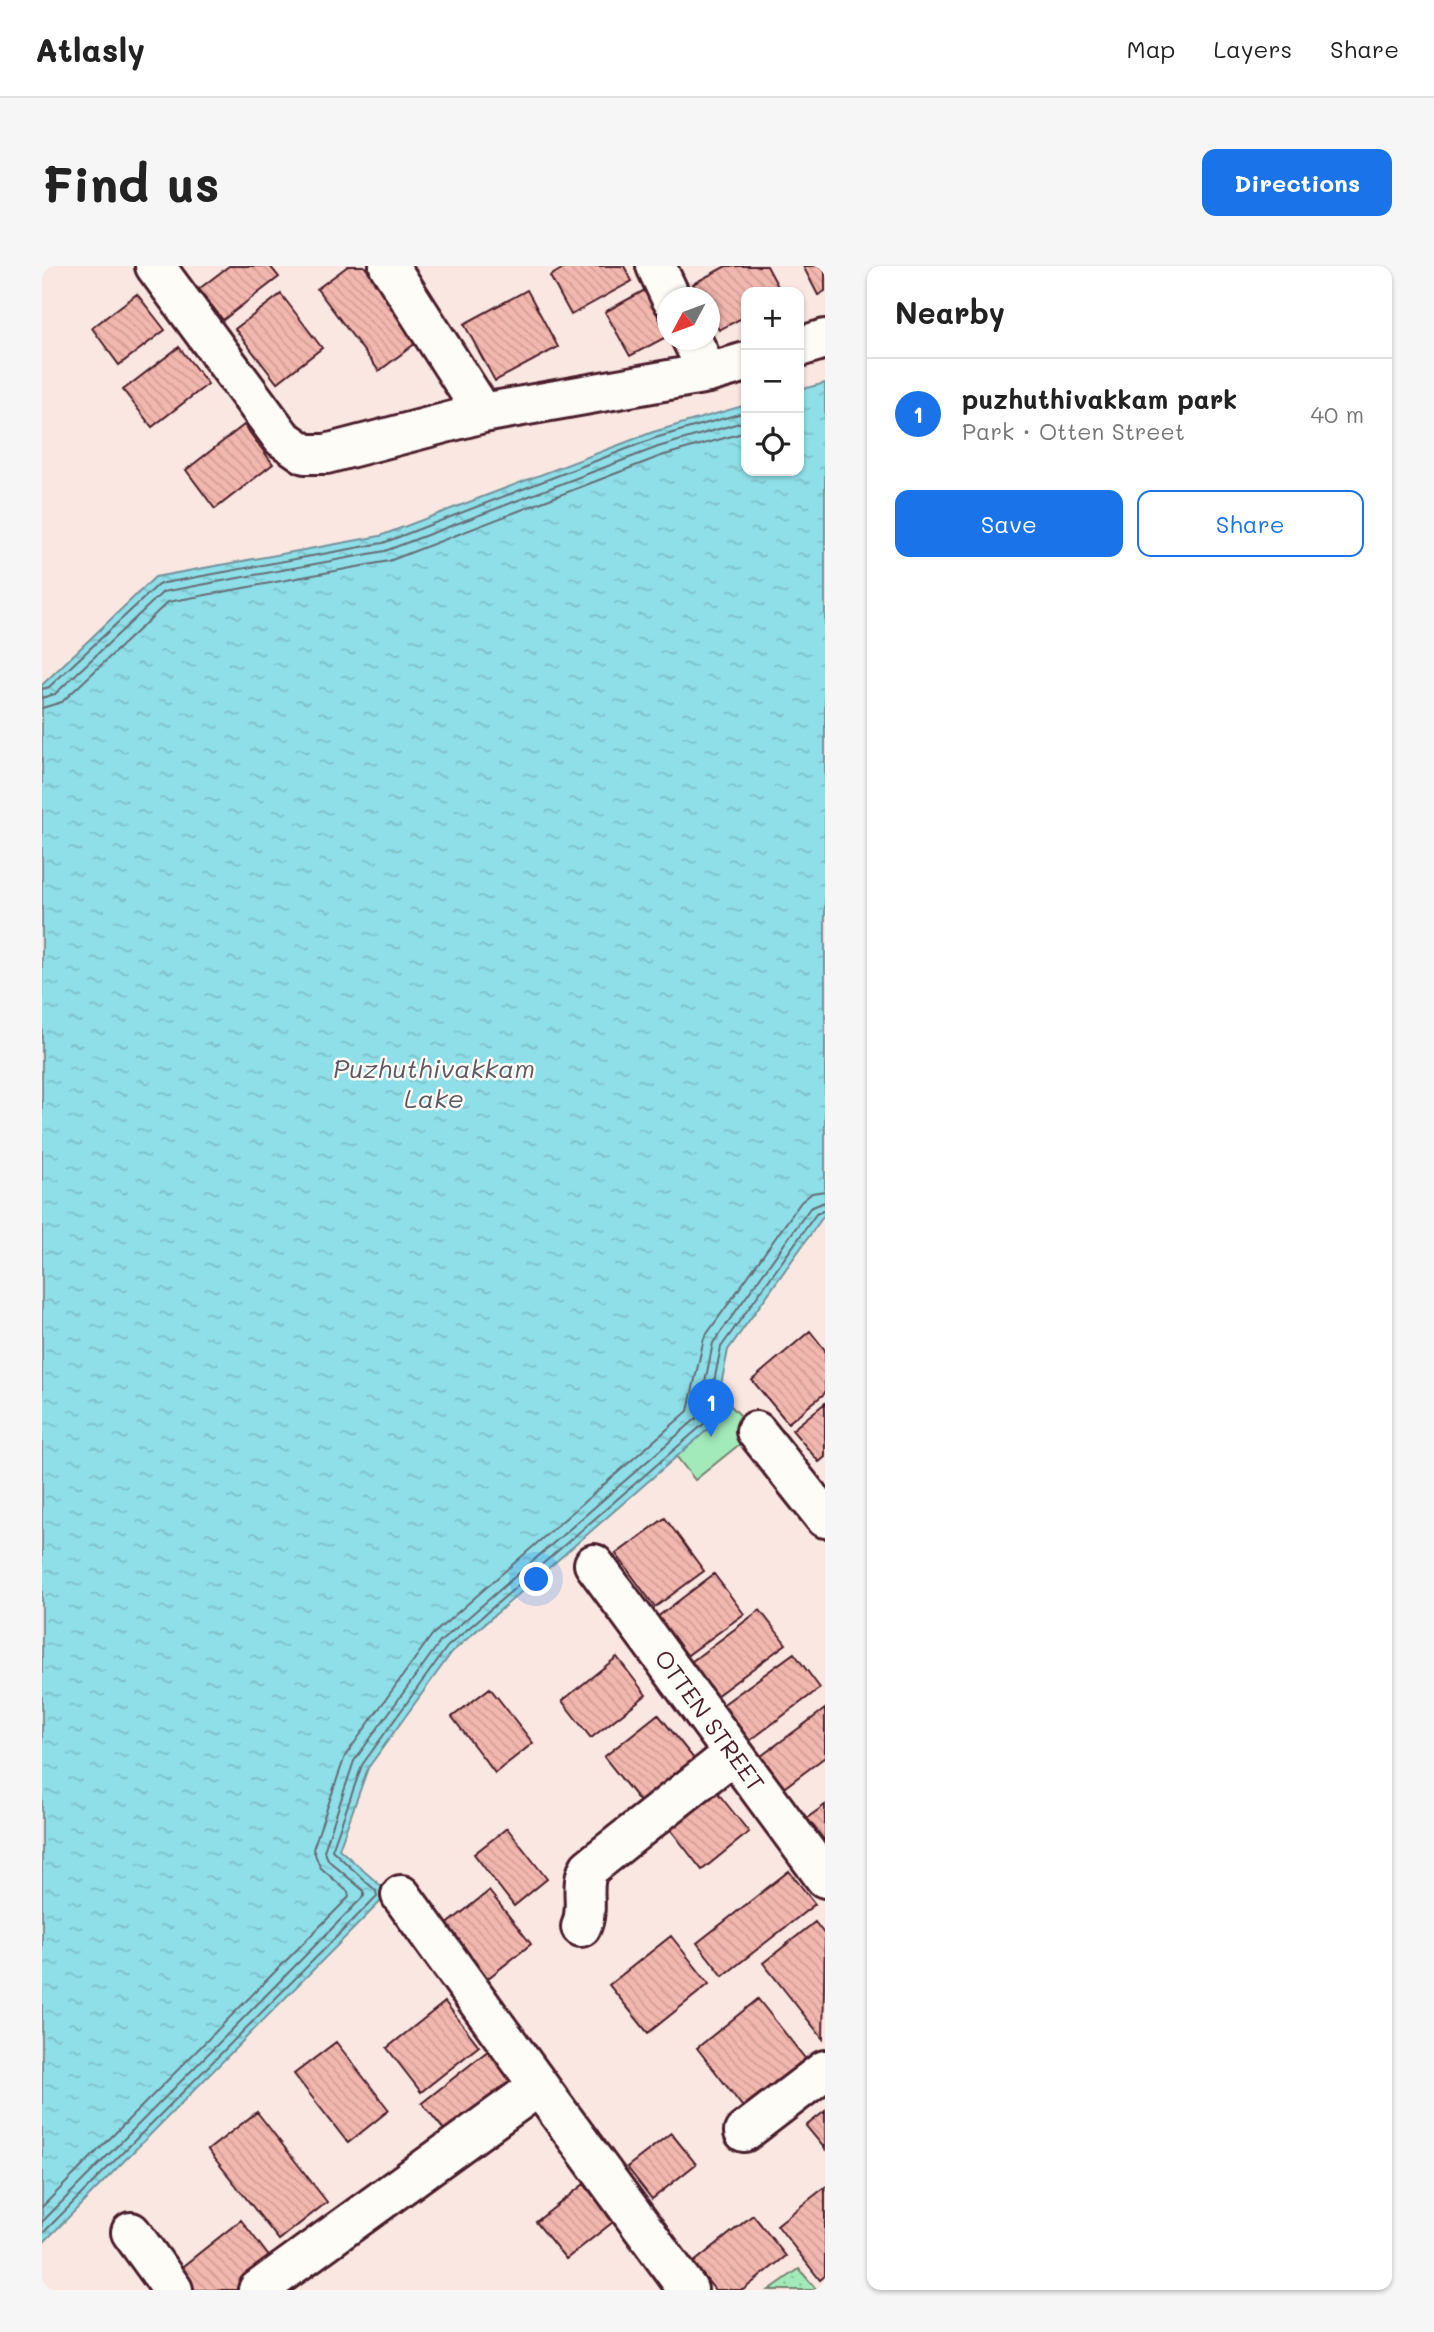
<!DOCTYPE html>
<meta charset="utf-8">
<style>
:root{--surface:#fff;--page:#f6f6f6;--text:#222;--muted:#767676;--line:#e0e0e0;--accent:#1a73e8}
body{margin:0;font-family:Mali,sans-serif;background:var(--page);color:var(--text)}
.controls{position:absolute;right:21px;top:21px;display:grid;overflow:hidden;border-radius:14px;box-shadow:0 2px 5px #0004}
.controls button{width:63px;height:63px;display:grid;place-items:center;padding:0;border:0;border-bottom:2px solid var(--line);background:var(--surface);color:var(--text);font:35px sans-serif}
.compass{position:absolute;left:615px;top:21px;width:63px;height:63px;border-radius:50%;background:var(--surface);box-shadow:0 2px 5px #0004;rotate:229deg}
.you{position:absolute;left:495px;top:1314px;width:24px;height:24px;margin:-18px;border:5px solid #fff;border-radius:50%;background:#1a73e8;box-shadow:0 0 0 10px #1a73e833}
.badge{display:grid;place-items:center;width:46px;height:46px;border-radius:50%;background:var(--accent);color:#fff;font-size:23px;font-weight:700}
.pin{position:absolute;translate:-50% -58px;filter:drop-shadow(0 2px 4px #0008)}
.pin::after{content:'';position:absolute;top:37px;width:24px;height:21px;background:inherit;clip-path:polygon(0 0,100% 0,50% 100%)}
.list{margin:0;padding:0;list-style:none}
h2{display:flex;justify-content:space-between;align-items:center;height:91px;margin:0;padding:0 28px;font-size:30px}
h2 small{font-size:23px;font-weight:400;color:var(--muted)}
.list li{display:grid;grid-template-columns:46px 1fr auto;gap:21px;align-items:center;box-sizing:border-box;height:112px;padding:0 28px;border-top:2px solid var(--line)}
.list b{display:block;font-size:26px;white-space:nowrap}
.list p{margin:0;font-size:23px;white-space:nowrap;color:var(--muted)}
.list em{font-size:23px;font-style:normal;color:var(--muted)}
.actions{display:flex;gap:14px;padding:21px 28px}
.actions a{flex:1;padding:16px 0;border:2px solid var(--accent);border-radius:14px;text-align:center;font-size:24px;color:var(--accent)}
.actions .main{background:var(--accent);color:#fff}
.icon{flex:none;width:38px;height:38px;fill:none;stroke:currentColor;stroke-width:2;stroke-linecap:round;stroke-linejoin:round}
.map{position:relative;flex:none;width:783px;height:2024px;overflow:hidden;border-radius:14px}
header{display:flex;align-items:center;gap:42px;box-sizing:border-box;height:98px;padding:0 35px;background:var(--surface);border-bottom:2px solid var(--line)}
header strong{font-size:33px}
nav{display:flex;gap:38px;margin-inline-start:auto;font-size:24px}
.intro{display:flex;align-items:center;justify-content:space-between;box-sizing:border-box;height:168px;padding:0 42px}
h1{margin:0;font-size:49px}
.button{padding:18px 32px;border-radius:14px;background:var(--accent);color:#fff;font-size:24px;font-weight:700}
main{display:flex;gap:42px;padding:0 42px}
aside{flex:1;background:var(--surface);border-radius:14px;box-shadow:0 2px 5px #0004}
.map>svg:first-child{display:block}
.grass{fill:url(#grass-dots);stroke:#768472;stroke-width:2}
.park{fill:#a2eab9;stroke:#768472;stroke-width:2}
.water{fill:url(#water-ripples);stroke:#73929c;stroke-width:2}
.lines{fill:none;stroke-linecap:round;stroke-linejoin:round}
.shore{stroke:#656c77;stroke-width:2}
.building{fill:url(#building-back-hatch);stroke:#4a1f2b;stroke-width:2}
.street-casing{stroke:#4a1f2b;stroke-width:44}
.street{stroke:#fdfcf7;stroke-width:38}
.labels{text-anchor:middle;stroke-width:5;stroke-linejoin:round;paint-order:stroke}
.street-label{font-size:24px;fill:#4a1f2b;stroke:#fdfcf7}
.water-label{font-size:26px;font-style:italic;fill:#5e5964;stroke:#fdfcf7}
</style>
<header>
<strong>Atlasly</strong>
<nav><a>Map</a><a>Layers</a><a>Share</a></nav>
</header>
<div class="intro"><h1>Find us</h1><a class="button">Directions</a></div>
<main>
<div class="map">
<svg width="783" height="2024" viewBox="0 0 783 2024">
<defs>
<pattern id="grass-dots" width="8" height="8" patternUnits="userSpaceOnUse" patternTransform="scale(1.75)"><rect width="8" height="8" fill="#a2eab9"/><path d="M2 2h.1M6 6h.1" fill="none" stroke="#8dc89f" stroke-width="1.8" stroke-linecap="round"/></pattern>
<pattern id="water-ripples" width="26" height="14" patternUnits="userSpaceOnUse" patternTransform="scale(1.75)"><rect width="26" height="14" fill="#8edfe8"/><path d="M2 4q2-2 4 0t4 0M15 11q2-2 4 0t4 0" fill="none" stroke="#7cbfc7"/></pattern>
<pattern id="building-back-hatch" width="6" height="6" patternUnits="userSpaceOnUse" patternTransform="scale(1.75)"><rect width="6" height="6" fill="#f2b7ae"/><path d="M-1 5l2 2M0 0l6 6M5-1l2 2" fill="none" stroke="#d19d96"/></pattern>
</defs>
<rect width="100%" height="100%" fill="#fae7e1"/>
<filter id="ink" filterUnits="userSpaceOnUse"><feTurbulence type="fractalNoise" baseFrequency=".0143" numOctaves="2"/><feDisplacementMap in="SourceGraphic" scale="14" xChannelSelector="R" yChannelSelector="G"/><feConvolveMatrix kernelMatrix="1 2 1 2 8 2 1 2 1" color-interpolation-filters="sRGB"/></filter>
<g filter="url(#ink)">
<!-- grass -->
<path class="grass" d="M757 2003 775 2024H727Z"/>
<!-- park -->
<path class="park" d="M677 1128 714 1165 653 1214 624 1177Z"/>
<!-- water -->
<path class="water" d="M783 117V948L686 1084 671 1159 410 1386 326 1502 297 1583 347 1627 0 1978V419L113 311 338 270 611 166 704 139V205H757V124Z"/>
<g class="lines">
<!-- shore -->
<path class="shore" d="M0 423 7 421 117 318 341 277 613 172 704 146
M0 432 13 428 121 326 343 285 616 181 704 155
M0 442 20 436 126 336 347 295 619 190 704 166
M0 1941 307 1631 306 1626 278 1601 271 1583 303 1490 390 1369 646 1145 662 1072 759 936 770 927 783 925
M0 1956 322 1630V1625L287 1595 282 1585 312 1495 398 1376 656 1151 671 1077 768 942 783 936
M0 1968 335 1630 334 1625 290 1584 320 1499 405 1381 664 1156 679 1081 774 948 783 944"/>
</g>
<!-- building -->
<path class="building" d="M187 0H228L237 11 181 54 157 23Z
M306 0H322L379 73 337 105 275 23Z
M525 0H582L590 15 529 49 508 10Z
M684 0H725L739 26H704V50L677 64 668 48V32H659L651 18Z
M761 0H783V25L776 29Z
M485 24 516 81 453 115 422 58Z
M603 24 626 70 588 90 563 46Z
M95 28 123 64 77 99 50 62Z
M239 28 280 82 235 117 193 63Z
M137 81 166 118 110 161 81 124Z
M202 159 231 198 173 243 144 204Z
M768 1065 783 1084V1127L746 1157 710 1114Z
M783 1137V1191L777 1196 750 1164Z
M623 1252 662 1305 613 1341 574 1288Z
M672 1308 702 1348 643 1391 614 1352Z
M718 1344 744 1378 674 1430 649 1396Z
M752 1387 778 1422 702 1479 675 1443Z
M575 1391 604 1429 549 1472 520 1435Z
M448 1422 491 1477 453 1507 410 1451Z
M783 1443V1491L739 1524 715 1493Z
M616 1448 653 1494 599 1537 562 1491Z
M671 1521 707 1566 660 1604 624 1558Z
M783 1539V1575L765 1552Z
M465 1562 505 1613 472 1640 432 1588Z
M747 1605 773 1638 681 1710 655 1677Z
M447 1625 489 1678 435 1721 393 1668Z
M773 1656 783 1669 781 1773 721 1697Z
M629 1670 667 1718 606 1767 567 1719Z
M716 1733 766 1796 704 1845 655 1782Z
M403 1736 437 1780 379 1826 345 1782Z
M294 1776 347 1844 306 1877 252 1808Z
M447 1784 477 1823 411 1875 380 1837Z
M783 1845V1883L764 1860Z
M215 1846 285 1936 237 1974 166 1884Z
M629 1867 654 1898 610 1933 585 1901Z
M542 1918 571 1956 524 1993 494 1956Z
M783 1921V2010L778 2014 735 1959Z
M711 1949 744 1990 701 2024H673L651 1997Z
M199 1954 232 1997 198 2024H152L136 2004Z"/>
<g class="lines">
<!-- street casing -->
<g class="street-casing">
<path id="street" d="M113 0 240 172 263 188H284L441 147 666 107 704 96
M347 0 441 147
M614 0 629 32
M650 74 666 107
M757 81 783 73
M714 1165 783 1252
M552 1298 783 1612
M359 1629 497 1820
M539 1661C548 1641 537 1621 547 1602L691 1488
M702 1866 783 1804
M89 1966 131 2024
M216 2024 497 1820 646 2024"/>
</g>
<!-- street -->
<use href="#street" class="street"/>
</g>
</g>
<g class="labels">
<!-- street labels -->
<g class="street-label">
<text transform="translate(667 1455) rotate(54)" y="8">OTTEN STREET</text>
</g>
<!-- water labels -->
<g class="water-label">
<text x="392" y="812">Puzhuthivakkam<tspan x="392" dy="30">Lake</tspan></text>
</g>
</g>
</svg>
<div class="controls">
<button>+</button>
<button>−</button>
<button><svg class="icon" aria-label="locate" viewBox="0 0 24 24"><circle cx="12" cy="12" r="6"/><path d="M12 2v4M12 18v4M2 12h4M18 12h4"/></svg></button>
</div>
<svg class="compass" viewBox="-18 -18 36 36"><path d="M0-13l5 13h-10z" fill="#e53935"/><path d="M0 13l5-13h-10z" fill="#767676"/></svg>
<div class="you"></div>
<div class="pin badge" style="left:669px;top:1171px">1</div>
</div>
<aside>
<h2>Nearby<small></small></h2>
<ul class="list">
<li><span class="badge">1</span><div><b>puzhuthivakkam park</b><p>Park · Otten Street</p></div><em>40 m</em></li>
</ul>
<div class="actions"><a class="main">Save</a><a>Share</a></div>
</aside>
</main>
